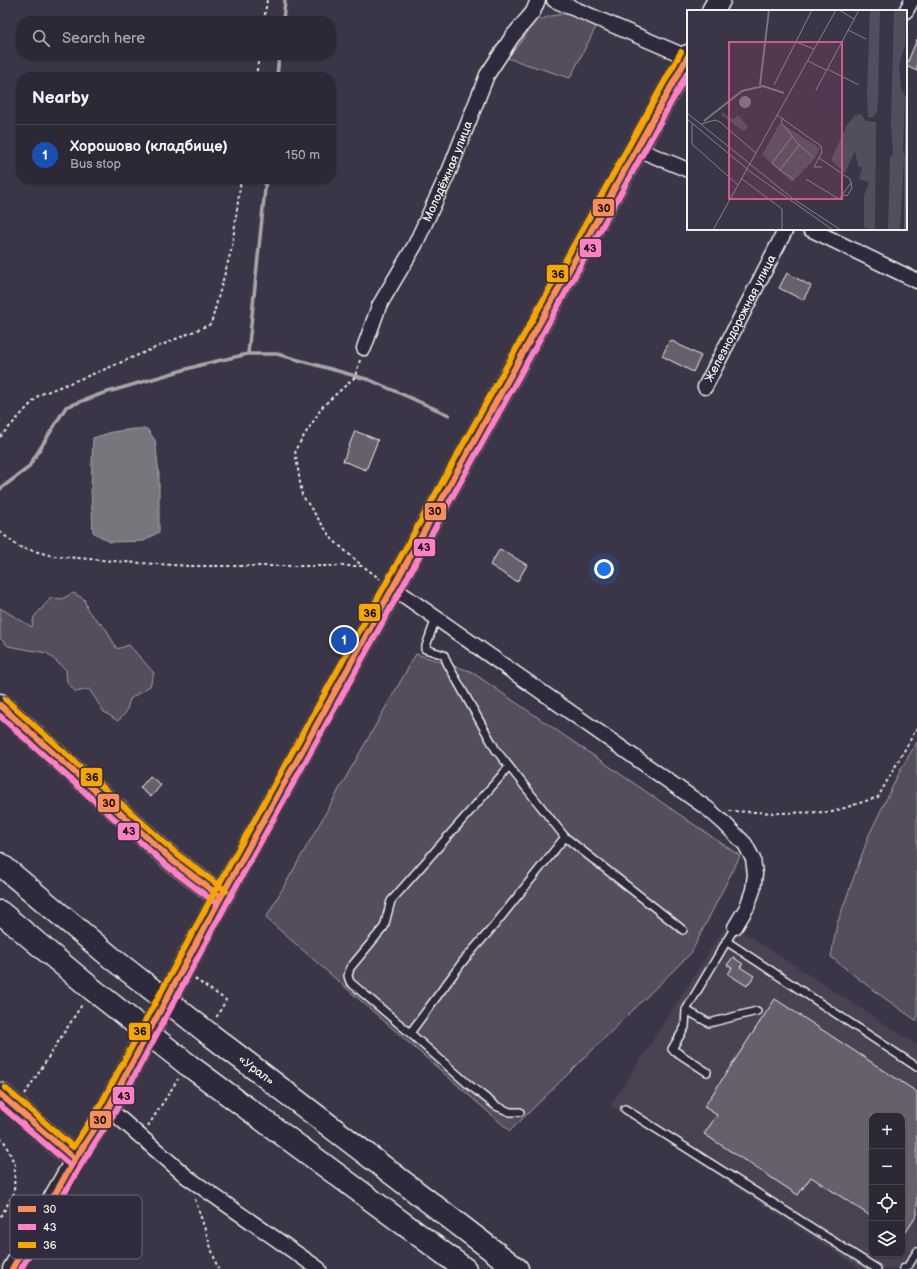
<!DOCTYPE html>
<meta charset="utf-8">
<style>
:root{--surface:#2c2835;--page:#383441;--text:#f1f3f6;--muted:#a6a6ad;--line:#484450;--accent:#ffd166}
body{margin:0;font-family:"Balsamiq Sans",sans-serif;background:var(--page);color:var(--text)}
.controls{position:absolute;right:12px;bottom:12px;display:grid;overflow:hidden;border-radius:8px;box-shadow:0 1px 3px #0004}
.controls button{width:36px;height:36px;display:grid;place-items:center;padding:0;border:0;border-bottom:1px solid var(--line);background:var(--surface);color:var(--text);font:20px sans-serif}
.you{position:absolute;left:604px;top:569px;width:14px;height:14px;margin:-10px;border:3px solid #fff;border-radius:50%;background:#1a73e8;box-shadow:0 0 0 6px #1a73e833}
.badge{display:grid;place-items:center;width:26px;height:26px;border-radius:50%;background:var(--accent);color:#fff;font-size:13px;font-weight:700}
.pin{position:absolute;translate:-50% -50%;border:2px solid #fff;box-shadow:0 1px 4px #0006}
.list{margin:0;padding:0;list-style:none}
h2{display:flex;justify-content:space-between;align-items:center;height:52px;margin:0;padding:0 16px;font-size:17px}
h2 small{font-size:13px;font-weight:400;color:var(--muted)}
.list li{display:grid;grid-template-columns:26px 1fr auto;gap:12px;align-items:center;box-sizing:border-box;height:60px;padding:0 16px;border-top:1px solid var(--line)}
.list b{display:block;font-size:15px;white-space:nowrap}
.list p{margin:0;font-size:13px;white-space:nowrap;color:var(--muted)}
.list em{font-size:13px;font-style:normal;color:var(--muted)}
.icon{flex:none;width:22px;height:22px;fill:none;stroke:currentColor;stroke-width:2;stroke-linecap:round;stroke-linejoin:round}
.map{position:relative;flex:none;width:917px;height:1269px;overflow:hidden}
.search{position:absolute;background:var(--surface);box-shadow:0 1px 3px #0004;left:16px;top:16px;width:320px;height:44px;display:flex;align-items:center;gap:10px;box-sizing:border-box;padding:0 14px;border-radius:16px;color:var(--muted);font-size:15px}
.panel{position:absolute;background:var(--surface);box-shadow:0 1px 3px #0004;left:16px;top:72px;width:320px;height:112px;border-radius:16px}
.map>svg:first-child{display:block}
.built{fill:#484352;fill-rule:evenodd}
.green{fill:#534e5c;stroke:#a4a0a2}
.water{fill:#78747b;stroke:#aaa6a7}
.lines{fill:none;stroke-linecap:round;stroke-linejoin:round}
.stream{stroke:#aaa6a7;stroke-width:3.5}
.building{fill:#65616c;stroke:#f4f1e8}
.service-casing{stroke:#f4f1e8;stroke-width:10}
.minor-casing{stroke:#f4f1e8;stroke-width:17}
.tertiary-casing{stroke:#f4f1e8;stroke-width:21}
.primary-casing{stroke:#f4f1e8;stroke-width:25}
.trunk-casing{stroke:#f4f1e8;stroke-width:25}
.path{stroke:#f4f1e8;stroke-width:2;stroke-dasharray:3 3;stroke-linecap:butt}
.service{stroke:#2f2a3d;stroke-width:7}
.minor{stroke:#2f2a3d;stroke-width:14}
.tertiary{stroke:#2f2a3d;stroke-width:18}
.primary{stroke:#2f2a3d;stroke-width:22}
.trunk{stroke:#2f2a3d;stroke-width:22}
.trunk-bridge-casing{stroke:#f4f1e8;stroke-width:25;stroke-linecap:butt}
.trunk-bridge{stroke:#2f2a3d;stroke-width:22}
.bus-1-casing{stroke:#2f2a3d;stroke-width:9}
.bus-2-casing{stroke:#2f2a3d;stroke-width:9}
.bus-3-casing{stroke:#2f2a3d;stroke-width:9}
.bus-1{stroke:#fa8e5a;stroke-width:6}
.bus-2{stroke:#ff80c5;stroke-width:6}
.bus-3{stroke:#f7a600;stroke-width:6}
.labels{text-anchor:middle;stroke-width:3;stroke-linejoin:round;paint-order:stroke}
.street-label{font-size:12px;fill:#f4f1e8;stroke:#2f2a3d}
.inset-river{fill:none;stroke:#78747b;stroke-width:2}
.inset-road{fill:none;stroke:#858187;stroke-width:1}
.view{fill:#d15985;fill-opacity:0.15;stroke:#d15985;stroke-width:2}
.inset-edge{fill:none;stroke:#f4f1e8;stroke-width:2}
.key{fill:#2f2a3d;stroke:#6a6670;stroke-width:1}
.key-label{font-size:11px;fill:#f4f1e8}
.line-badge{stroke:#2f2a3d;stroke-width:1.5}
.pale-badge-label{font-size:11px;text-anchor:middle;font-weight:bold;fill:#111}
</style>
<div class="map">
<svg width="917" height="1269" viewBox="0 0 917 1269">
<rect width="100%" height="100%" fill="#3b3647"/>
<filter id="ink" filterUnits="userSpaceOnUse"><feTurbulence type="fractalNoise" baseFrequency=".025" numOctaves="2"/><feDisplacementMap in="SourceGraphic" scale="8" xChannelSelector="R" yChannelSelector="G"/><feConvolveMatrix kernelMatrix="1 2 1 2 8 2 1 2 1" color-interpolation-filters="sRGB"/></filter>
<g filter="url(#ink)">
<!-- built -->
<path class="built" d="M726 926 735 927 917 1045V1269H861L611 1105ZM872 1116H902V1254H872Z"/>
<!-- green -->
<path class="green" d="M565 14 598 23 570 78 507 58C518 48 527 30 538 22 545 16 556 15 565 14Z
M73 593 84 599 88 611 106 629 117 649 129 645 154 673 150 686 130 699 126 712 118 721 104 712 89 689 76 692 67 682 66 670 47 653 8 646 0 638V608L32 627 34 617 51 598 62 599Z
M416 654 470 671 740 856 691 953 510 1131 266 918Z
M917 742V1021L873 990 831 957 837 924 869 835 901 769Z"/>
<!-- water -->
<path class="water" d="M134 429H147L155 440 159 474V532L144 541 110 542 93 532 91 489 93 438 112 432Z"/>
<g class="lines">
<!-- stream -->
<path class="stream" d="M283 21 285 0
M277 77 279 55
M248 354 266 179
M0 489 28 468 66 407 101 394 204 364 248 354H277L370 380 449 415"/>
</g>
<!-- building -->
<path class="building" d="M917 39V71L906 66Z
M787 273 811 286 803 300 779 288Z
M670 340 701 356 693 372 662 356Z
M355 431 378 440 366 470 343 461Z
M500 549 527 565 517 582 490 565Z
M150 776 161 785 151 797 140 788Z
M733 957 743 964 740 967 754 976 747 986 728 974 732 968 727 965Z
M775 999 917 1092V1215L902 1238V1116H872V1217L811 1177 798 1195 704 1134 717 1115 704 1107Z"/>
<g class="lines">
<!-- service casing -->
<g class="service-casing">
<path id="service" d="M436 618 425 649 444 655 447 663 496 750 565 837 683 930
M509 767 391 901 384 927 350 968 348 976 350 982 410 1033 464 960 493 927 565 837
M735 927 686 1010 709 1023 757 1011
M726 941 917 1067
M686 1010 685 1027 672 1049 707 1072
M410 1033 468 1084 496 1106 510 1112H520
M625 1109 877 1269
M903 1269 908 1266 917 1252"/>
</g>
<!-- minor casing -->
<g class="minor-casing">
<g id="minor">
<path d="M554 0 687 57"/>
<path d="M906 11 912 0"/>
<path d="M637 149 688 170"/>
<path d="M810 229 917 281"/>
<path id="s1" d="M364 348 379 306 415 245 450 169 487 75 512 37 533 12 538 0"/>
<path id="s2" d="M705 387 786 229"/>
<path d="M392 587 623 749 708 809 725 824 745 844 753 859 755 874 753 890 747 907 735 927"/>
<path d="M108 1108 187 1177 319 1269"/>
</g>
</g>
<!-- tertiary casing -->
<g class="tertiary-casing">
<path id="tertiary" d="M12 1269 75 1159"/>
</g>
<!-- primary casing -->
<g class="primary-casing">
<path id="primary" d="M713 11 719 0
M0 705 173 861 221 897
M0 1094 75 1159 108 1108 221 897 688 56"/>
</g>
<!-- trunk casing -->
<g class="trunk-casing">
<g id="trunk">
<path d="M0 864 113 959"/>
<path d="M0 912 92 989"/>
<path id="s3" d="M208 1033 517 1269"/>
<path d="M187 1064 465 1269"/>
</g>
</g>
<!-- path -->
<path class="path" d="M264 21 267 0
M256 77 259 55
M360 360 355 377 323 406 295 450 302 495 332 539 362 566
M0 437 39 395 103 370 211 324 232 247 241 179
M0 532 19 547 53 556 124 562 190 566H363L380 579
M729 811 777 813 832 812 878 797 917 728
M195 979 226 1000 216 1018
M25 1094 83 1003
M148 1126 178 1079
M0 1137 4 1141 15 1165 14 1193 0 1218
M195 1199 218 1269"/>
<!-- service -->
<use href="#service" class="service"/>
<!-- minor -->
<use href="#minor" class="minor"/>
<!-- tertiary -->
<use href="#tertiary" class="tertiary"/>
<!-- primary -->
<use href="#primary" class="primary"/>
<!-- trunk -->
<use href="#trunk" class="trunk"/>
<!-- trunk-bridge casing -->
<g class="trunk-bridge-casing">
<path id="trunk-bridge" d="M113 959 208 1033
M92 989 187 1064"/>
</g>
<!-- trunk-bridge -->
<use href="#trunk-bridge" class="trunk-bridge"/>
<!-- bus-1 casing -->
<g class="bus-1-casing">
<path id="bus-1" d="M0 705 173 861 221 897
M0 1094 75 1159
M12 1269 75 1159 108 1108 221 897 688 56"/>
</g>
<!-- bus-2 casing -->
<g class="bus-2-casing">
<path id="bus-2" d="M0 716 168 867 216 903
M0 1105 70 1165
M21 1269 82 1163 115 1112 228 901 688 72"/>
</g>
<!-- bus-3 casing -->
<g class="bus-3-casing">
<path id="bus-3" d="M5 699 178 855 226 891
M5 1088 73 1147 101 1104 214 893 681 52"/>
</g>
<!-- bus-1 -->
<use href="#bus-1" class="bus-1"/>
<!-- bus-2 -->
<use href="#bus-2" class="bus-2"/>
<!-- bus-3 -->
<use href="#bus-3" class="bus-3"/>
</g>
</g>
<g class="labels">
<!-- street labels -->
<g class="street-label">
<text dy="4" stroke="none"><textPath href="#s1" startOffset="196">Молодёжная улица</textPath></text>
<text dy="4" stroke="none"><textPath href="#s2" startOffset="77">Железнодорожная улица</textPath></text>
<text dy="4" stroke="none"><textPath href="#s3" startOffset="61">«Урал»</textPath></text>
</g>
</g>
<!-- overview -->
<g transform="translate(687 10)">
<rect width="220" height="220" fill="#3b3647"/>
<path d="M183 0H193L191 85 190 102 186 107H181L180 84ZM207 0H219L218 35 212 55 214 79 218 85 216 138 217 145 220 142V220H218L217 147 213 220H201L203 148 206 144 204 114ZM35 102 46 109 51 105 61 117 57 121 34 105ZM174 104 179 111 189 112 188 220 177 218V186L182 172 172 169 175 158 171 156 168 141 158 163 144 150 160 115 167 106ZM93 113 133 138 127 150 105 172 75 145Z" fill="#534e5c"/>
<path d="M52 92a6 6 0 1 1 12 0a6 6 0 1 1-12 0Z" fill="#78747b"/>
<path class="inset-river" d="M73 75 82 0M17 111 55 81 76 76 97 83"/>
<path class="inset-road" d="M152 0 167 9M161 20 179 29M109 32 127 39M121 51 139 60M140 59 172 75M87 75 125 0M129 80 172 0M0 103 105 188 154 220M90 105 134 136 135 142 127 157H135M96 108 94 112 112 135 126 147M0 109 65 163 146 220M5 114V134L51 175 149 0M14 114 28 110 33 112 69 143M105 127 85 153 93 160 112 135M93 160 106 169M55 169 95 199V220M119 169 152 189 164 173 163 169 132 148M156 185 160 186 165 178 164 173M26 220 51 175M218 220 219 86"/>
<path class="view" d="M42 32H155V189H42Z"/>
<rect width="220" height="220" class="inset-edge"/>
</g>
<!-- legend -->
<rect x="10" y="1195" width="132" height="64" rx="6" class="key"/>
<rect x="18" y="1206" width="18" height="6" fill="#fa8e5a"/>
<rect x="18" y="1224" width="18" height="6" fill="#ff80c5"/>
<rect x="18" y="1242" width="18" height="6" fill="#f7a600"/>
<g class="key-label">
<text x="43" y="1213">30</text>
<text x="43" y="1231">43</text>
<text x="43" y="1249">36</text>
</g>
<g class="line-badge">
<rect x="592" y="198" width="23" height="19" rx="4" fill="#fa8e5a"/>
<rect x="579" y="238" width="23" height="20" rx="4" fill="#ff80c5"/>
<rect x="546" y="264" width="23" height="19" rx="4" fill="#f7a600"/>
<rect x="424" y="502" width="23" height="19" rx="4" fill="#fa8e5a"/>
<rect x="413" y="538" width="23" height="19" rx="4" fill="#ff80c5"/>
<rect x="358" y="603" width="23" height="19" rx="4" fill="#f7a600"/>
<rect x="80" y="767" width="23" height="20" rx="4" fill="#f7a600"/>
<rect x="97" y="793" width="23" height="20" rx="4" fill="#fa8e5a"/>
<rect x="117" y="822" width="23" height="19" rx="4" fill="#ff80c5"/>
<rect x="128" y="1022" width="23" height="19" rx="4" fill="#f7a600"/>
<rect x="112" y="1086" width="23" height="19" rx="4" fill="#ff80c5"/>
<rect x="89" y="1110" width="23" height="19" rx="4" fill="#fa8e5a"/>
</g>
<g class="pale-badge-label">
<text x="604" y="212">30</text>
<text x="590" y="252">43</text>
<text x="558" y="278">36</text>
<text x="435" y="515">30</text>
<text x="424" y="551">43</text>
<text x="370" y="617">36</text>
<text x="92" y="781">36</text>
<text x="109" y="807">30</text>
<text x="129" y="835">43</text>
<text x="140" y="1035">36</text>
<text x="124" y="1100">43</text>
<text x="100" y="1124">30</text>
</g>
</svg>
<div class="controls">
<button>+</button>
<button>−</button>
<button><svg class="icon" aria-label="locate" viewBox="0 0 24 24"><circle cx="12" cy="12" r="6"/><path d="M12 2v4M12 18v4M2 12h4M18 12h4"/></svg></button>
<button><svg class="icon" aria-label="layers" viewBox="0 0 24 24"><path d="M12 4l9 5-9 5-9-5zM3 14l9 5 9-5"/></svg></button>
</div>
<div class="you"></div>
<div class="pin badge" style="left:344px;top:640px;background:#1a4fb4">1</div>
<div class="search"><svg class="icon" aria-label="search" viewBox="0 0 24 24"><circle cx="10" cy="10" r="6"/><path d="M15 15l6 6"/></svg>Search here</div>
<section class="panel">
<h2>Nearby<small></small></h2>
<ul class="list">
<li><span class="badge" style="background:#1a4fb4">1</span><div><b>Хорошово (кладбище)</b><p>Bus stop</p></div><em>150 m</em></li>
</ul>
</section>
</div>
